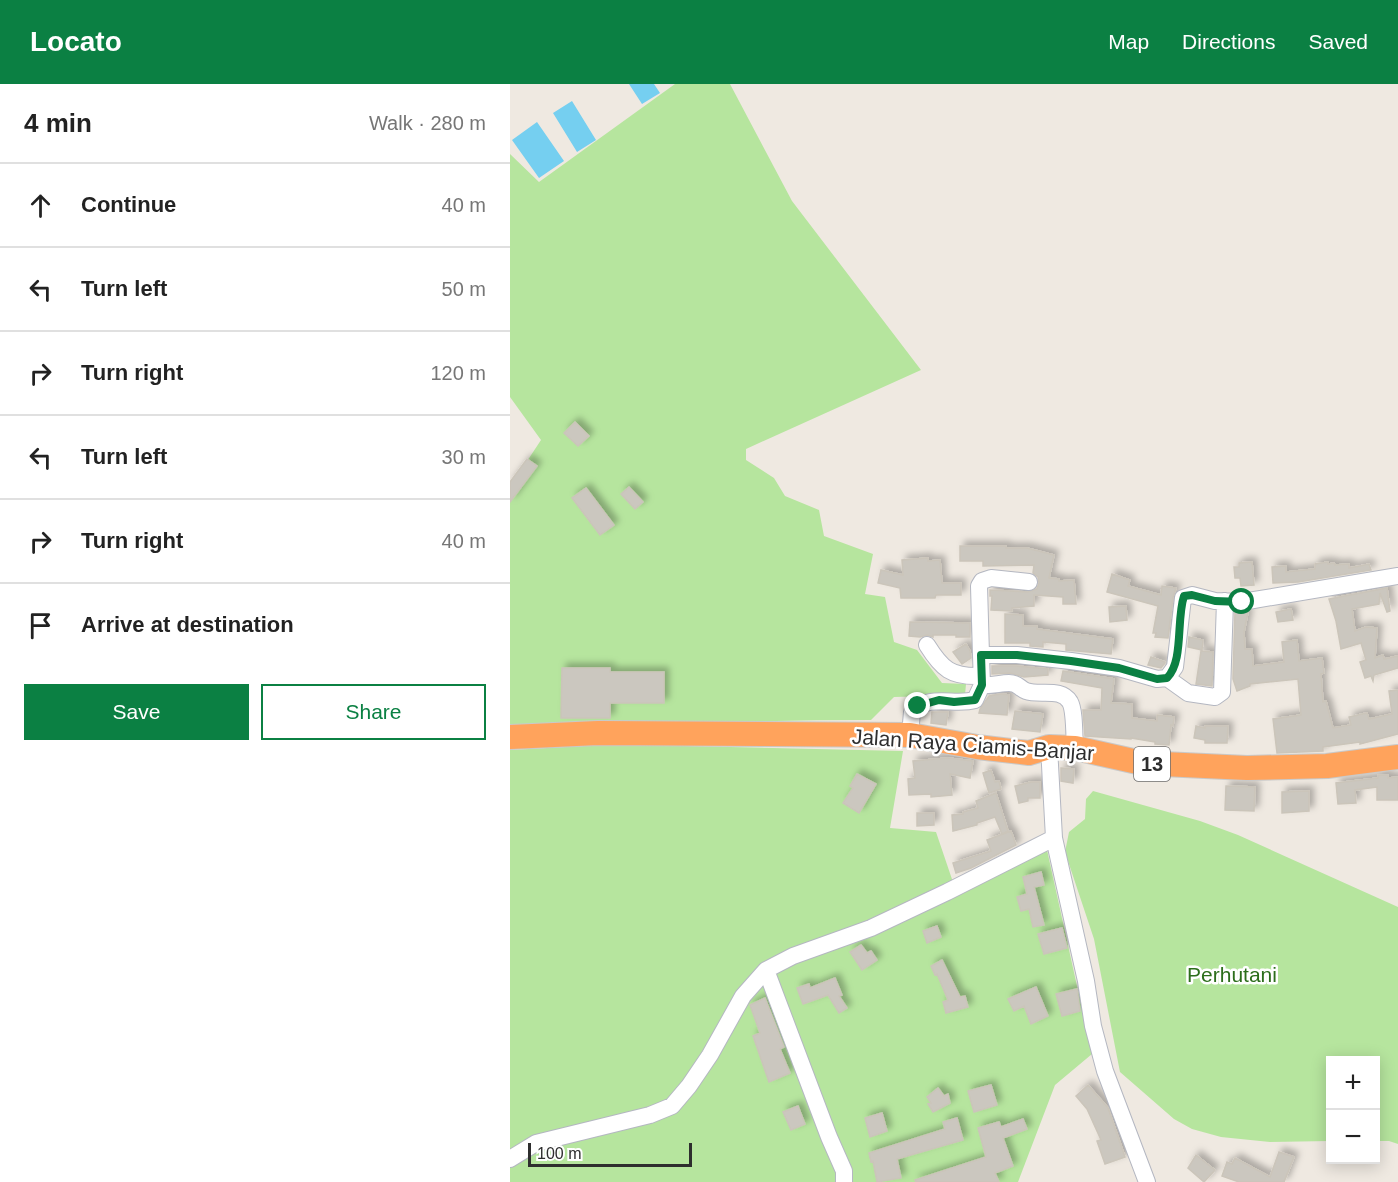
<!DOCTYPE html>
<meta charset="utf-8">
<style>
:root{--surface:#fff;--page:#f2f2f2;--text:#222;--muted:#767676;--line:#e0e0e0;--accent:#0b8043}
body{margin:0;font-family:Arial,sans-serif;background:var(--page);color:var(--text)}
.controls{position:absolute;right:18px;bottom:18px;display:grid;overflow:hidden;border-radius:0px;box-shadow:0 3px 15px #0003}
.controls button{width:54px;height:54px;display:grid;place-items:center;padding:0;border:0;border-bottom:2px solid var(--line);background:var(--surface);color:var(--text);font:30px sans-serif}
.scale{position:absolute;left:18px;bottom:15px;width:164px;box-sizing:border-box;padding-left:6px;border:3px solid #2e2e2e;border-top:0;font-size:16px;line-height:21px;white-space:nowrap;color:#2e2e2e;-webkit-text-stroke:4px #fff;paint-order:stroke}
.stop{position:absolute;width:18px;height:18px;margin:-14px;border:4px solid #0b8043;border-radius:50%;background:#fff}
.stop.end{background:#0b8043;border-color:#fff;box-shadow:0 2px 6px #0008}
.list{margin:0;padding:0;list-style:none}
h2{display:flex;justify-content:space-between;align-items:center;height:78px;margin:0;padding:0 24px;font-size:26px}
h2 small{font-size:20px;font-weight:400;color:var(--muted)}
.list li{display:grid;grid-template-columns:39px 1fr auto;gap:18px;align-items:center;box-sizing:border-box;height:84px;padding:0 24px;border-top:2px solid var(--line)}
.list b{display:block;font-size:22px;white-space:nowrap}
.list em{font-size:20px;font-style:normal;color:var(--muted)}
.actions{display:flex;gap:12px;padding:18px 24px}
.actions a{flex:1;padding:14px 0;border:2px solid var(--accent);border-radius:0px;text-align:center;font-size:21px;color:var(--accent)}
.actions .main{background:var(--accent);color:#fff}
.icon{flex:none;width:33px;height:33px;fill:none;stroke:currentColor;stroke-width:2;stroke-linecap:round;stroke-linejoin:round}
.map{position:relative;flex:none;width:888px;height:1098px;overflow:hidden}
header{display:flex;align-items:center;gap:36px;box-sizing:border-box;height:84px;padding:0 30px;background:var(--accent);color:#fff}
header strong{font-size:28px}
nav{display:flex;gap:33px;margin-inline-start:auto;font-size:21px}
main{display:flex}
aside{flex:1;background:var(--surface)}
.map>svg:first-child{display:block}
.green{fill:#b6e59e}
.water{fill:#75cff0}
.building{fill:#cbc7bf;stroke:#cbc5ba;stroke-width:1.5;filter:url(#shadow)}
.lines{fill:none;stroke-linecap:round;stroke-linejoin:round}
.minor-casing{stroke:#b4b7c1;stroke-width:18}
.highway-casing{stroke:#c9c9c9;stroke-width:26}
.minor{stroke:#fff;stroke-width:16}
.highway{stroke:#ffa35c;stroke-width:24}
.route{stroke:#0b8043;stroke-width:8}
.labels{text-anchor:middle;stroke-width:5;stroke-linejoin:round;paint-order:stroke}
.shield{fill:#fff;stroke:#6d6d6d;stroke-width:1.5}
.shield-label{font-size:20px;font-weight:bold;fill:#2e2e2e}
.street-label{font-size:21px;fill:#2e2e2e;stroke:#fff}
.park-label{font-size:21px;fill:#2c6e1b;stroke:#fff}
</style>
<header>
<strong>Locato</strong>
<nav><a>Map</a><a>Directions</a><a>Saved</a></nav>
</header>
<main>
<aside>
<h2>4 min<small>Walk · 280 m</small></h2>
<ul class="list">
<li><svg class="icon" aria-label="ahead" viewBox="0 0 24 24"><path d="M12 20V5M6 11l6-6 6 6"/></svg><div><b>Continue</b></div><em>40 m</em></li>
<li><svg class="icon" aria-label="left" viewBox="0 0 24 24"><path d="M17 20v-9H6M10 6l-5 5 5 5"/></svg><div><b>Turn left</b></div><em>50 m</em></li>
<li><svg class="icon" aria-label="right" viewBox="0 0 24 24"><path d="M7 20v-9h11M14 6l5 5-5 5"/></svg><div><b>Turn right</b></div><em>120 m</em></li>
<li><svg class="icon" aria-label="left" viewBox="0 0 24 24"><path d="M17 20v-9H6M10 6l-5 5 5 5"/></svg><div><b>Turn left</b></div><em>30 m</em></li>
<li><svg class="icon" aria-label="right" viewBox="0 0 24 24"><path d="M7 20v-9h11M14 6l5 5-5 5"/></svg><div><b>Turn right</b></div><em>40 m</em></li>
<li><svg class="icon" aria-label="arrive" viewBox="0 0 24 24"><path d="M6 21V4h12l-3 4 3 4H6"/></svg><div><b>Arrive at destination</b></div></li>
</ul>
<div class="actions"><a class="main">Save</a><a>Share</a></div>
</aside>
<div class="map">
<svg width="888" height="1098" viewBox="0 0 888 1098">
<defs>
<filter id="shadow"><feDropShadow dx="4.5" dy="-4.5" stdDeviation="3" flood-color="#0004"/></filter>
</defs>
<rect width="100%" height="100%" fill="#efe9e1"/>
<!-- green -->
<path class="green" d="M165 0H220L282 117 411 286 236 365V376L264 394 275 412 309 426 314 452 363 470 355 510 375 513 384 558 407 566 432 599 456 600 455 611 384 613 361 636C241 636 120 641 0 643V403L31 356 0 313V70L29 98Z
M74 662H175L393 667 380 744 426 748 447 810 537 766 582 970 545 1001 508 1098H0V666Z
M583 707 690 737 728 751 888 823V1060L879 1057H866V976H820V1057L760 1058 711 1053 682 1045 664 1035 610 988 584 855 555 768 559 748 575 735 576 715Z"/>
<!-- water -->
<path class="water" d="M119 0H144L150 9 132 20Z
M62 17 86 56 67 68 43 29Z
M27 38 54 77 29 94 2 56Z"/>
<!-- building -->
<path class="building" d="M65 338 79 352 68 362 54 349Z
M17 375 27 382 0 418V398Z
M119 403 133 418 125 425 111 410Z
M76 404 104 441 90 451 62 414Z
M450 462H496V464H517L544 471 539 494 549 495V497L564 496 566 520H553V513L524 511V522L502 524V527L481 526 482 512H480V506L518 508 527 505 529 499 528 493 523 489 524 481 473 482V477H450Z
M418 474V477L430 476 432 499H451V511H426L425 514H391L390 504 368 499 371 486 393 491 392 476Z
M742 478 744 501 731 502 730 494H725L724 483H729V479Z
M818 478V480L824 479 825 481 839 480V484L859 480 861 486 788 498 763 499 762 483 776 482V488L805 485V480Z
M602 490 620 496 618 502 651 511 652 502 666 504 663 513 658 554 645 553 646 549H643L648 522 597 508Z
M877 504 880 527 877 528 870 509 869 520 842 525 845 547 856 543 867 544 865 574 873 571 874 575 888 572V584L864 591 863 597 861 592 855 594 850 578 856 576 851 559 831 565 826 537 819 515Z
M616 522 617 536 600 538 599 523Z
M781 525 783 536 768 538 766 528Z
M725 528H738L734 548 735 565H742L743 582 774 578 772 558 787 556 789 577 812 574 814 589 811 590 813 618 816 617 823 644 841 641 839 633 857 629 859 635 882 630 879 607 888 606V650L850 660V658L813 663V667L767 669 763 635 791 631 788 595 740 600V602L727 607 723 595Z
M495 530 513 531V542H527V545L603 555 601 570 556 566V560L533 558V563L520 562V559H495Z
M400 538 460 539V553H446V551H423V553L417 551 410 553 399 552Z
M679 553 693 556 692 566 678 563Z
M456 560 460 567 461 574 452 580 443 568Z
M691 567 703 568 702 602 686 600Z
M641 573 655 578V579L651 584 638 581Z
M482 582H506L538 585V591L514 593 500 589 482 590Z
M52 584H100V588H154V619H100V634H51Z
M553 587 604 595 601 619 622 620V634L647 637V631L664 633 663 642 661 641 659 661 645 660V658L621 654V655L575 652 573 626H591L592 604 551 597Z
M491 610 499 611 497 631 469 629 470 625 479 612Z
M505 627 533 630 530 648 502 645Z
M422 628H438L436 641 421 639Z
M686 642 695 644V642H718L717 659H695V656L684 654Z
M438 674 463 677 460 694 440 690 442 711 421 713V710L399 711 398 695 405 694 403 677Z
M551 684 564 685 563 699 551 697Z
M481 686 485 698 489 697 491 705 479 709 473 689Z
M347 690 366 700 349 729 333 719 343 704 340 702Z
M868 691H878V694L888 693V716H867V703L845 706 846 719 828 720 826 699 868 694Z
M521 698H530V714H518V717L509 719 505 702Z
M716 702 745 703 744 727 715 726Z
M799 707V727L772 729V708Z
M486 709 498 747 492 750 485 733 467 739V741L443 747 442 731 453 730V728L468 724 466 717Z
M407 729H424V741L407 742Z
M501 747 506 761 461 784 446 789 443 779 481 767 477 756Z
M531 788 534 801 524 803 534 841 523 843 519 825 511 827 507 813 517 810 513 793Z
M427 842 431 853 417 859 413 847Z
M552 844 557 864 534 870 528 850Z
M351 861 357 869 361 867 367 876 352 886 340 868Z
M432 876 450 913 455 912 458 923 436 929 433 918 438 916 427 890 425 891 421 882Z
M325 894 332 911 329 912 337 924 329 929 318 911 293 920 287 904 299 900 300 904Z
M526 903 538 932 521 940 514 922 504 927 498 915Z
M567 905 570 927 552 932 546 910Z
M255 914 274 963 270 965 280 989 259 998 243 952 250 949 240 921Z
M481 1001 487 1021 464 1028 458 1007Z
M578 1001 598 1024 615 1073 595 1080 587 1057 591 1056 577 1025 566 1012Z
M428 1004 434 1012 438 1010 440 1019 423 1028 418 1020 421 1019 417 1013Z
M288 1022 295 1040 281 1046 273 1028Z
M372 1029 377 1047 360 1053 355 1034Z
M447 1034 453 1056 387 1075 391 1094 367 1098 363 1077 361 1078 359 1069 435 1045 433 1038Z
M513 1035 517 1045 493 1054 503 1082 485 1089 489 1098H406L405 1096 476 1073 468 1044 489 1038 491 1043Z
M769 1068 784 1073 774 1098H729L712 1092 717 1078 722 1080 725 1074 760 1093Z
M686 1071 705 1086 694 1098 678 1084Z"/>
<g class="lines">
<!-- minor casing -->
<g class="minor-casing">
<path id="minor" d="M417 561C432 585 441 593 470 592
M471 571 469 502 472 497 481 494 519 498
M657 594 678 609 705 613 712 608 715 517
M472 601C482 602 490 599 499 599 508 599 509 604 516 607 530 612 551 603 560 618 565 627 564 653 565 664
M400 651 402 628C419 609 444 622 465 616L472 601 471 571H507L561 577 609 584 647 595 657 594 665 583 673 514 682 511 705 517 732 518 888 492
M539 663 544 754 576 897 583 942 595 987 637 1098
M256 886 319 1053 334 1087V1098
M0 1075 26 1059 140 1031 162 1022 179 1002 200 971 233 912 256 886 283 872 361 844 437 808 544 754"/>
</g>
<!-- highway casing -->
<g class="highway-casing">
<path id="highway" d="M0 653 88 649 400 651 467 663 519 669 539 663 565 664 632 679 737 684 817 682 888 673"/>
</g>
<!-- minor -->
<use href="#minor" class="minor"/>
<!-- highway -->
<use href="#highway" class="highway"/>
</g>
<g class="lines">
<!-- route -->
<path class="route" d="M408 622 429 616 444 618 465 616 472 601 471 571H507L561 577 609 584 647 595 657 594C674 577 666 536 674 512L682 511 705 517 732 518"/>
</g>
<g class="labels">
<!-- shield labels -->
<rect class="shield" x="624" y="663" width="36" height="34" rx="4.5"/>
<g class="shield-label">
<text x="642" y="687">13</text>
</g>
<!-- street labels -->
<g class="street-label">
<text transform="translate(463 661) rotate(4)" y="7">Jalan Raya Ciamis-Banjar</text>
</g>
<!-- park labels -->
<g class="park-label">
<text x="722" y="898">Perhutani</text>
</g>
</g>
</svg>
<div class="controls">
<button>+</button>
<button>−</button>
</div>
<div class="scale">100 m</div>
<div class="stop" style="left:732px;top:518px"></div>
<div class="stop end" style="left:408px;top:622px"></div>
</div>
</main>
